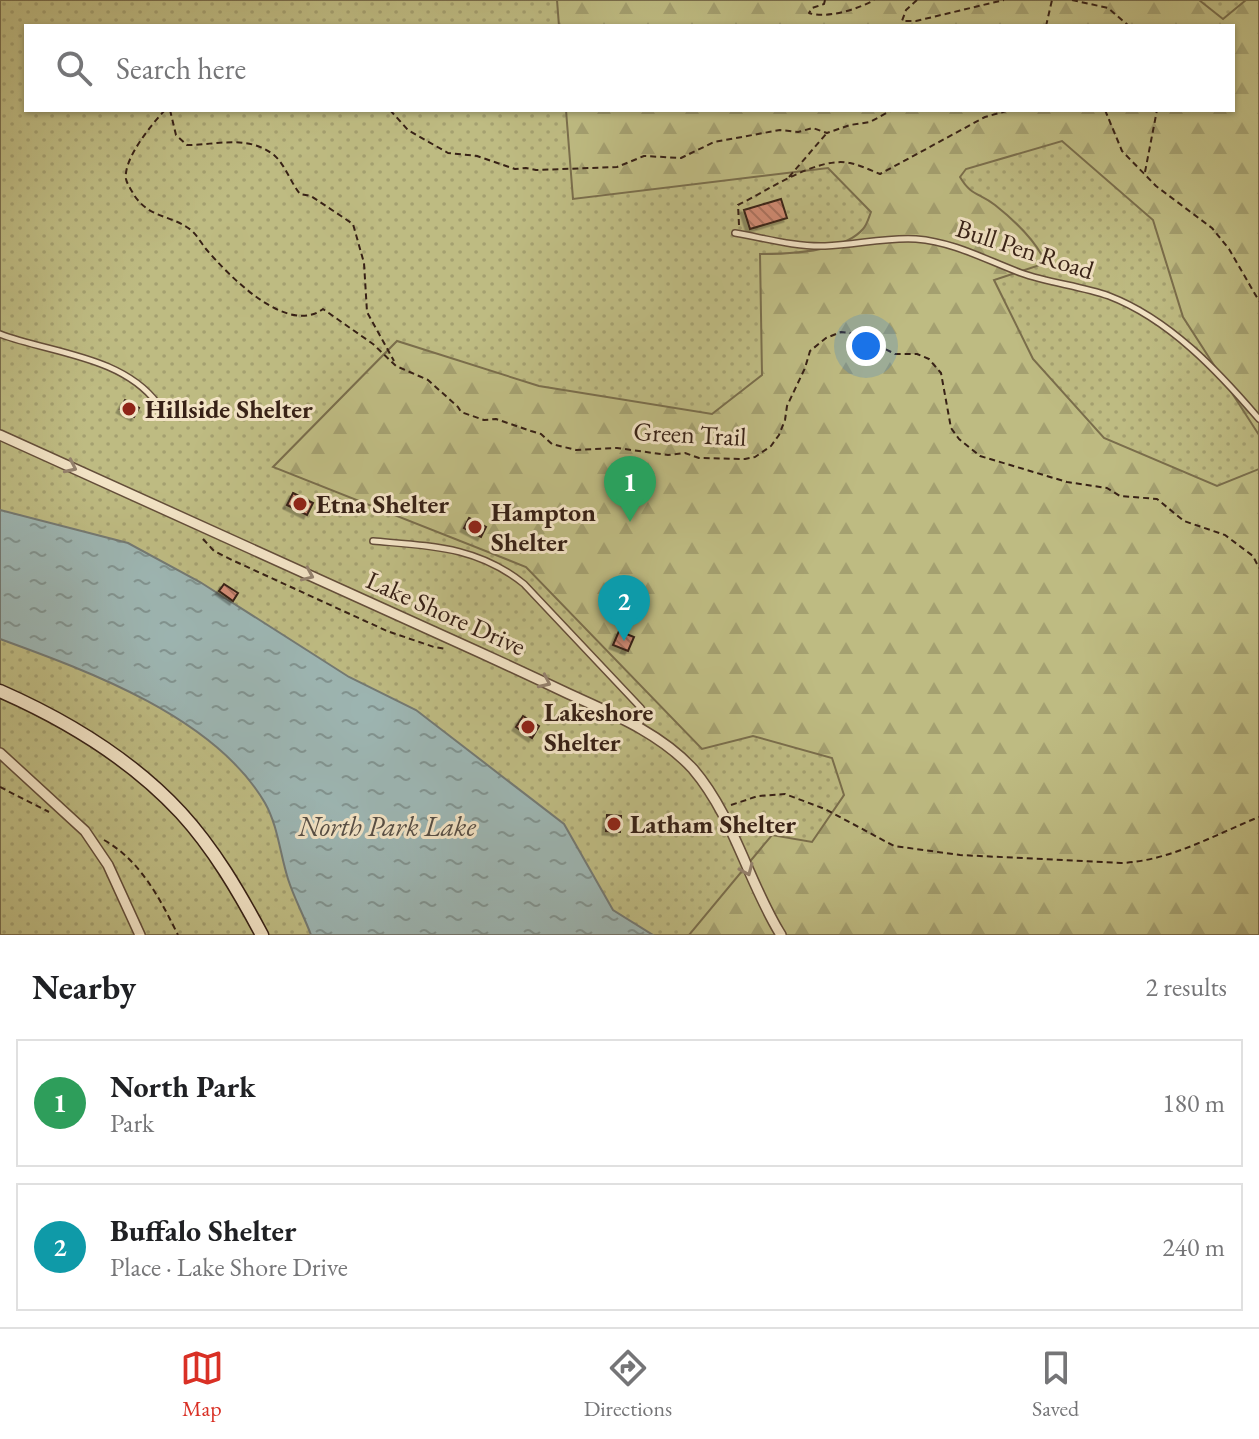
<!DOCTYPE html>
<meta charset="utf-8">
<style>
:root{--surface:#fff;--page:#f6f6f6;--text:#202124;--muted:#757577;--line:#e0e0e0;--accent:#d93025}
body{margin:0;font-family:"EB Garamond",serif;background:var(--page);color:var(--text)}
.you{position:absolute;left:866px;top:346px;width:28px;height:28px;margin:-20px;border:6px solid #fff;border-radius:50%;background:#1a73e8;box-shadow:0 0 0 12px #1a73e833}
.badge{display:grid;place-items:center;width:52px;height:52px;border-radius:50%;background:var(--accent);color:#fff;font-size:26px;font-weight:700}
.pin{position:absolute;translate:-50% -66px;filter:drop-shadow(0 2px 4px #0008)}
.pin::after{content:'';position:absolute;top:42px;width:28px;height:24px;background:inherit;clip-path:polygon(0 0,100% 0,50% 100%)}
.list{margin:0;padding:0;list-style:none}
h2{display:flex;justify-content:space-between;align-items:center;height:104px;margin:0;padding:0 32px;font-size:34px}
h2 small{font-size:26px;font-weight:400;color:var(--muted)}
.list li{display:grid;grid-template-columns:52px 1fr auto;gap:24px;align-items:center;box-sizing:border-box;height:128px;margin:0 16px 16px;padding:0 16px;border:2px solid var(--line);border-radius:0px}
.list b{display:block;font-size:30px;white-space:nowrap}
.list p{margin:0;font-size:26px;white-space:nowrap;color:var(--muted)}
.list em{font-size:26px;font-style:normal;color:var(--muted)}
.icon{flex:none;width:44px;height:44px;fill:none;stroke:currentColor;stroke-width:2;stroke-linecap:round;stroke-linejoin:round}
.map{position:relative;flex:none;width:1259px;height:935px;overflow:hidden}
.search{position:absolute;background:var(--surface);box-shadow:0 2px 6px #0004;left:24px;right:24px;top:24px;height:88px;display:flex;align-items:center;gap:20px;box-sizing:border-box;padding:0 28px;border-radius:0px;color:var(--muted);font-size:30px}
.sheet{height:392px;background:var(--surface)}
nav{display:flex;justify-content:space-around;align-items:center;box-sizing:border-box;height:112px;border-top:2px solid var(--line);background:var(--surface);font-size:22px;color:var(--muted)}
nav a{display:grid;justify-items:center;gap:4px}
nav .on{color:var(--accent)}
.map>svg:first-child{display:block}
.green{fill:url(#green-dots);stroke:#7a6e4c;stroke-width:2;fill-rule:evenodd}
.forest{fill:url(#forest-firs);stroke:#7a6e4c;stroke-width:2}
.water{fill:url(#water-ripples);stroke:#747a74;stroke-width:2}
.building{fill:url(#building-back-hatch);stroke:#372116;stroke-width:2;filter:url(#shadow)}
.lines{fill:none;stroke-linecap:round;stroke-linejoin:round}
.lane-casing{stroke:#644e3a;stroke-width:8}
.street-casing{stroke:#644e3a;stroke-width:12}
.secondary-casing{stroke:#372116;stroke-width:15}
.path{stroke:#372116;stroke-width:2;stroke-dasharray:6 4;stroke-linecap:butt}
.lane{stroke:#f3e4c6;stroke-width:5}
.street{stroke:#f3e4c6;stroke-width:9}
.secondary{stroke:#f3e4c6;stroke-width:12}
.oneway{stroke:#95826e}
.poi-dot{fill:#8f2418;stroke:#f3e4c6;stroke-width:3}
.labels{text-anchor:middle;stroke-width:6;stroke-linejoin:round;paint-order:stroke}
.street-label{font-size:26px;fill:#372116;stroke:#f3e4c6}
.poi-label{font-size:26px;font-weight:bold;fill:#372116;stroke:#f3e4c6;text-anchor:start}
.water-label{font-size:28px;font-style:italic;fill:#564e45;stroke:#f3e4c6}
</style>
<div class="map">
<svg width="1259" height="935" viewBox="0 0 1259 935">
<defs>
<pattern id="green-dots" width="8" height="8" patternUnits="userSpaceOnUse" patternTransform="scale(2)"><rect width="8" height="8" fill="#bebb82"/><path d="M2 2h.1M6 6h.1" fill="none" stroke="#a4a070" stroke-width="1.8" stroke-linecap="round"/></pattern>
<pattern id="forest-firs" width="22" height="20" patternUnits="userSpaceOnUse" patternTransform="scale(2)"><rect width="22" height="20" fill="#bebb82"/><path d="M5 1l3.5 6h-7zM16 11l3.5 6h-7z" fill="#a4a070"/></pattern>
<pattern id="water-ripples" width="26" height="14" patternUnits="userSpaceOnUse" patternTransform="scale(2)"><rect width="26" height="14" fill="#9db6b3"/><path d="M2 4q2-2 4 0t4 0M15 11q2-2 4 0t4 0" fill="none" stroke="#819491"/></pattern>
<pattern id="building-back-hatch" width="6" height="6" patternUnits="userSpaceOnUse" patternTransform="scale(2)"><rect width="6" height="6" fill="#d38c75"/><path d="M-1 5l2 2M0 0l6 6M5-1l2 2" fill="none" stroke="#ac725f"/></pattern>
<filter id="shadow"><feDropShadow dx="-3.5" dy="3.5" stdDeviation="0" flood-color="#0004"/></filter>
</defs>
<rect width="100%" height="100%" fill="#ecd5a7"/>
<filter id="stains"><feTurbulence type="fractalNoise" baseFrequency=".0025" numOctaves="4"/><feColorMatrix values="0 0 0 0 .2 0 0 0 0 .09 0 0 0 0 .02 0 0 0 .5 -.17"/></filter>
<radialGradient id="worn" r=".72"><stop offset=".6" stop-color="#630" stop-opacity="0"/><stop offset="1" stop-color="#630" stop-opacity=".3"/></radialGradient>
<!-- green -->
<path class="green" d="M0 0H1259V935H0ZM26 26H1233V110H26Z"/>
<!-- forest -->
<path class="forest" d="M557 0H1199L1223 19 1246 0H1259V435L1183 317 1153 220 1062 141 966 169 960 177C971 196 980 193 995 205 1014 220 1033 238 1044 259L1040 265 994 280 1033 359 1104 438 1217 486 1259 469V935H689L772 835 812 842 844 795 832 758 753 736 702 749 526 567 273 467 397 341 539 386 712 414 762 375 760 254C788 254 843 252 863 229 867 225 869 217 871 212L828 168 573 199 566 110H1233V26H559Z"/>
<!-- water -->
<path class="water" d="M0 510 128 543 200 582 349 677 416 710 564 824 613 910 653 935H311C304 916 294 898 288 879 280 854 278 826 265 803 215 717 88 671 0 639Z"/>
<!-- building -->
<path class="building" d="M781 199 787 218 750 229 744 210Z
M125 400 139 408 134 417 120 409Z
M293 493 313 503 307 515 287 505Z
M469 518 486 527 481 537 464 528Z
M224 584 238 593 233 601 219 591Z
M619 631 634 637 628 651 613 645Z
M523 716 539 726 532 738 516 727Z
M607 815 621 816 620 832 606 831Z"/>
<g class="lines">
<!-- lane casing -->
<g class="lane-casing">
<path id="lane" d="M735 233C764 238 795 247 825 246 856 245 886 237 916 239 954 242 986 260 1021 273 1049 283 1081 286 1109 296 1169 319 1218 371 1259 419
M0 334C50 353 122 356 157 403
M373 541C430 546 477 546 524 584L641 708 643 717 638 726"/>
</g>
<!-- street casing -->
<g class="street-casing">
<path id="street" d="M0 435C149 503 298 571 448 638 488 656 529 675 569 694 613 714 660 733 693 769 734 817 748 882 781 935
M0 753 85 831 108 865 140 935"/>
</g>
<!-- secondary casing -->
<g class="secondary-casing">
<path id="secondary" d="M0 691C66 720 131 759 181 813 214 849 239 892 262 935"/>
</g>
<!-- path -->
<path class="path" d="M825 0 824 4 812 8 809 13C826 19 859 9 874 0
M917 0 906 10 902 21H916L1004 0
M1072 0 1108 8 1129 26
M1046 26 1052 0
M165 110C152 124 123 159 126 179 127 184 132 191 134 195 150 219 170 214 191 230 197 235 201 243 206 249 229 276 287 336 323 309L373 344 396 366 428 380 458 407 461 412 484 420 496 419 531 431 541 434 552 444 576 450 617 448 668 455 685 453 699 458 745 459 755 457 771 446 779 435 785 420 787 406 805 368 810 351 826 338 841 332 856 334 895 354H917L929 359 941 373 951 428 959 439 980 456 1067 482 1107 488 1120 496 1157 499 1184 521 1225 535 1253 556 1259 568
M170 110 176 135 187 145C217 145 249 134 275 156 285 165 291 183 300 194L311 196 353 224 364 263 367 312 394 361
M390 110 408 130 448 153 477 156 515 169 526 168 536 170 617 167 644 156 681 158 714 142 780 130 798 132 813 128 827 133 850 125 870 122 892 110
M1105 110 1122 151 1156 186 1212 228 1229 249 1259 301
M1145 172 1157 110
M789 177 826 134
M739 225 738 205C767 191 817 156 850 163 860 165 870 170 880 174L985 117 1010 110
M203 539 214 551 232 560 387 631 434 647 446 649
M0 787 49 812
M731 805 758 796 785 794 825 809 894 846 960 855 1121 863C1170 861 1214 835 1259 817
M104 840C141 861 160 899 178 935"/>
<!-- lane -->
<use href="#lane" class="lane"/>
<!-- street -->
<use href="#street" class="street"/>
<!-- secondary -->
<use href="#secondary" class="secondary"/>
</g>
<!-- one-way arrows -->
<defs><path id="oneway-chevron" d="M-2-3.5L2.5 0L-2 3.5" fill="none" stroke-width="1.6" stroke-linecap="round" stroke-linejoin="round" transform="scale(2)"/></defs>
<g class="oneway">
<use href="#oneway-chevron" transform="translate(71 467) rotate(25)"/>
<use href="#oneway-chevron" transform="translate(308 575) rotate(24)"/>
<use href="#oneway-chevron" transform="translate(545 682) rotate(25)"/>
<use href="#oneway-chevron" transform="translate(747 870) rotate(67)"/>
</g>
<!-- markers -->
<g class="poi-dot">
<circle cx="129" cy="409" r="8"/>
<circle cx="300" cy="504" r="8"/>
<circle cx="475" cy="527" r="8"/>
<circle cx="528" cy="727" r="8"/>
<circle cx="614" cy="824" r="8"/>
</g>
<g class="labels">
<!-- street labels -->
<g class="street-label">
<text transform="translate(1025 249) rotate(18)" y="9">Bull Pen Road</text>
<text transform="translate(690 434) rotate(3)" y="9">Green Trail</text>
<text transform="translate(446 613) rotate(24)" y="9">Lake Shore Drive</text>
</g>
<!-- poi labels -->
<g class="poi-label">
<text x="145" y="418">Hillside Shelter</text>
<text x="316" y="513">Etna Shelter</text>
<text x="491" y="521">Hampton<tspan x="491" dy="30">Shelter</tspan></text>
<text x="544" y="721">Lakeshore<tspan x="544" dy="30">Shelter</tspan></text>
<text x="630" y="833">Latham Shelter</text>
</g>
<!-- water labels -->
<g class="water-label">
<text x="387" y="836">North Park Lake</text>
</g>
</g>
<rect width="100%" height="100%" filter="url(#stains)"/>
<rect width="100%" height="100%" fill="url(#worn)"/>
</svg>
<div class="you"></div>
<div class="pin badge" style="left:630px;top:522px;background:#2e9e5b">1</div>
<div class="pin badge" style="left:624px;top:641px;background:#0f9aa8">2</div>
<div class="search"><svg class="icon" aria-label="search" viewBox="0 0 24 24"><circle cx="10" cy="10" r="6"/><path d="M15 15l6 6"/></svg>Search here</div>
</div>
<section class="sheet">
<h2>Nearby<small>2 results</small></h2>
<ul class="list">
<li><span class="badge" style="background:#2e9e5b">1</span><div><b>North Park</b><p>Park</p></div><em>180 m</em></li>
<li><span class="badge" style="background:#0f9aa8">2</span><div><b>Buffalo Shelter</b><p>Place · Lake Shore Drive</p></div><em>240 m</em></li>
</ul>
</section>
<nav>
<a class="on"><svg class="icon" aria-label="map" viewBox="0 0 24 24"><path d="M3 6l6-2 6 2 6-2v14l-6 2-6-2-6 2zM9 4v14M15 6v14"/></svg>Map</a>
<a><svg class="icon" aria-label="directions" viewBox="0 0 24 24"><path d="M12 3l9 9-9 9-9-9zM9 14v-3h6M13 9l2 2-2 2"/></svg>Directions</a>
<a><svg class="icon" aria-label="saved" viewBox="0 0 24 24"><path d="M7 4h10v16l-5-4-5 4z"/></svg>Saved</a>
</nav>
